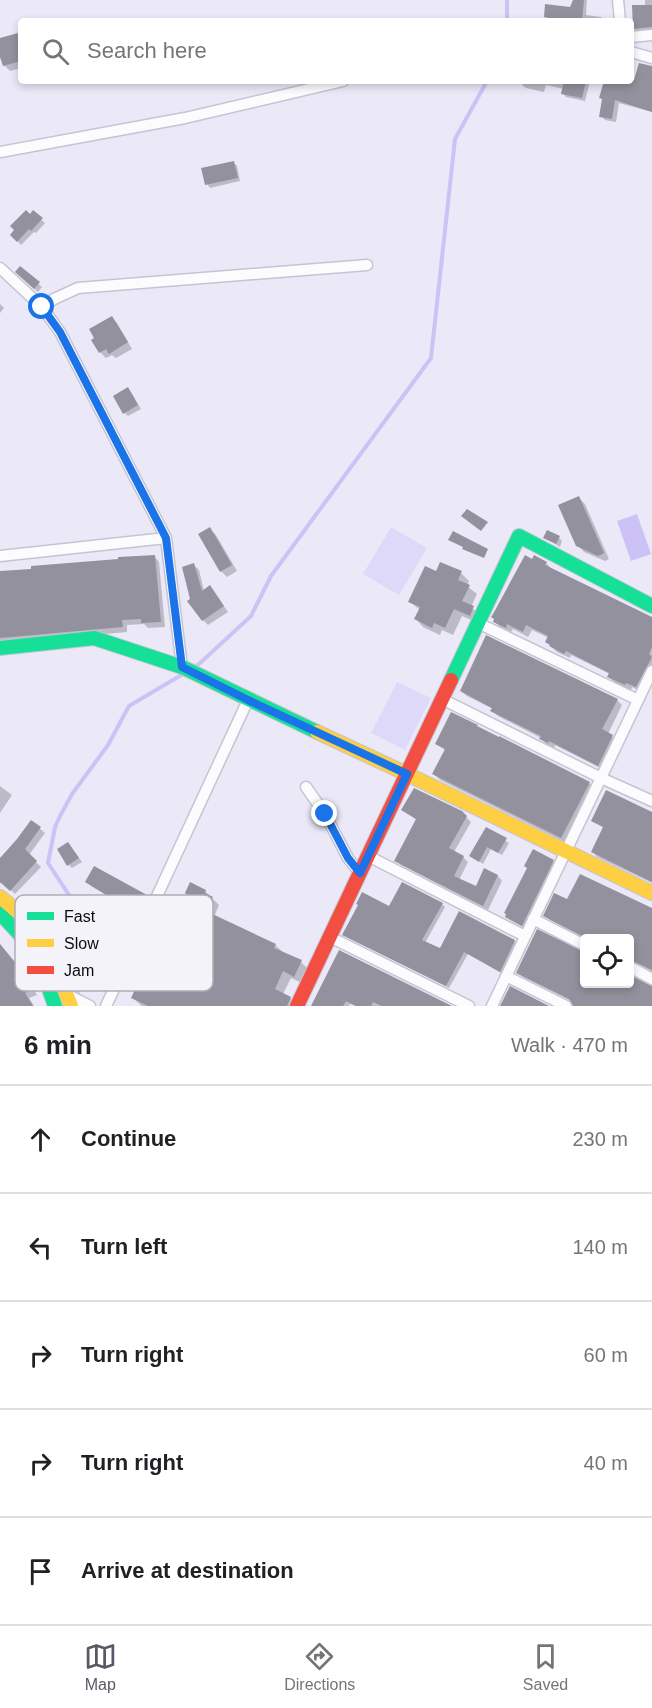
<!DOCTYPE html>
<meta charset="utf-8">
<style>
:root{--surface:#fff;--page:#f2f2f2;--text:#202124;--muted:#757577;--line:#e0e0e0;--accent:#5a5864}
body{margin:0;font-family:Helvetica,sans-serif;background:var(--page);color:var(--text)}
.controls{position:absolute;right:18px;bottom:18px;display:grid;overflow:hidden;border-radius:6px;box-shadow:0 3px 9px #0003}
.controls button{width:54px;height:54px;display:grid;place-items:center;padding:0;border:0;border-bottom:2px solid var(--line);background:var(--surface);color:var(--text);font:30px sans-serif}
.stop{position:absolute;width:18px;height:18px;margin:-14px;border:4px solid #1a73e8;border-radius:50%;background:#fff}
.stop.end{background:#1a73e8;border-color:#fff;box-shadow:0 2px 6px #0008}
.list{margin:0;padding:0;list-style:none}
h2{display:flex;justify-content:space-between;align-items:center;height:78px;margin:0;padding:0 24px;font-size:26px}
h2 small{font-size:20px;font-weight:400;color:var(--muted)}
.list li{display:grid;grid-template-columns:39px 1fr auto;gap:18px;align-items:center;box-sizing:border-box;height:108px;padding:0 24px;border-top:2px solid var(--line)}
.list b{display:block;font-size:22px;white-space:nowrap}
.list em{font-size:20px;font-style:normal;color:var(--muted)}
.icon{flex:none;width:33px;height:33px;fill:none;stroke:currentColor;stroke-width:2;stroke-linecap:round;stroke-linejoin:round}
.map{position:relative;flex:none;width:652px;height:1006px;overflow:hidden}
.search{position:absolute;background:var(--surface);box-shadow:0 3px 9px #0003;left:18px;right:18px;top:18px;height:66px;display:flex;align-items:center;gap:15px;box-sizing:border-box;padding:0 21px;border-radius:6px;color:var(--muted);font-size:22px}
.sheet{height:618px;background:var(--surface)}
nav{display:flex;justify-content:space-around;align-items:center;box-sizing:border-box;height:84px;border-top:2px solid var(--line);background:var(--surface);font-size:16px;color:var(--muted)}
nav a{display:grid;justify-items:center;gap:3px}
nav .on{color:var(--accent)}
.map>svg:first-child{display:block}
.green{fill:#ded9f8}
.water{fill:#ccc2f6}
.shadow{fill:#0003}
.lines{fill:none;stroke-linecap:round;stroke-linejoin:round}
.stream{stroke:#ccc2f6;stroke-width:4}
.building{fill:#93919d}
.street-casing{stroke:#c6c4d1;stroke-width:13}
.fast-casing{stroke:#c6c4d1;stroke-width:16}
.slow-casing{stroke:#c6c4d1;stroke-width:16}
.jam-casing{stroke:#c6c4d1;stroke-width:16}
.street{stroke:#fcfcfe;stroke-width:10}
.fast{stroke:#16e098;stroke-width:14}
.slow{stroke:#ffcf43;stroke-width:14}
.jam{stroke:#f24e42;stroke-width:14}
.route{stroke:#1a73e8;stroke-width:8}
.key{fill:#f4f3fa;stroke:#aeadb5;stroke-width:1.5}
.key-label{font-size:16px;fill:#0c0a15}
</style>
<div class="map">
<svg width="652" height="1006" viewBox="0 0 652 1006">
<rect width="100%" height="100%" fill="#ebe9f8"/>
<!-- green -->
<path class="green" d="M391 527 427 548 399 595 363 574Z
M397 682 431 698 405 750 371 733Z"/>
<!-- water -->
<path class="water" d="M637 514 651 554 631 561 617 521Z"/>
<!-- shadow -->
<path class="shadow" d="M575 0H587L586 15 601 17 605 21H549L546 17 571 9Z
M645 0H652V32H638L634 29 645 6Z
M18 34 21 37V68L10 71 4 65 0 52V39Z
M652 68V112L619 103 616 122 605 120 601 116 604 100 635 81Z
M523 81H590L585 101 566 97 563 93 564 89 546 85 544 92 526 88 522 85Z
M233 162 237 166 240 181 210 188 207 184Z
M33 212 45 223 36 233 34 232 21 245 12 235Z
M20 268 42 287 38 292 17 272Z
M0 304 4 308 0 313Z
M112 318 117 323 132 349 116 358 112 355 106 358 100 352Z
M131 392 141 409 128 416 125 413Z
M579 498 585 504 609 559 605 561 584 552 578 545Z
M210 529 216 535 237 571 227 577 221 571Z
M545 537 559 538 562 541 560 547Z
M154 556 159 562 165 627 148 628 144 624 127 625V632L5 643 0 646V573Z
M533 561 546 563 551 568 652 618V672L642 692 632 687 631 690 614 682 609 677 610 674 571 655 570 658 557 652 547 642 549 638 532 630 528 637 513 629 511 632 500 627 495 622Z
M194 565 199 570 204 591 210 587 228 612 208 625 203 620 192 600Z
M437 573H461L469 581 467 586 477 594 471 607 481 616 478 623 462 616 453 635 442 630 440 635 423 627 416 619 420 610 410 602Z
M461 691 617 700 622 705 608 734 618 741 604 770 555 745 554 748 546 744 541 738 498 716 492 711 493 709 467 696Z
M437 744 589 783 595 789 567 843 440 780 434 774 446 751Z
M0 786 12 795 0 813Z
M403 810 466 817 471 822 454 852 463 857 468 862 459 880 476 888 485 870 498 876 502 881 488 910 401 865 396 860 417 820Z
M652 814V883L597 857 593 852 604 828 593 821Z
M32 822 45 833 29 855 41 867 15 894 2 882 0 884V857L2 858Z
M487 829 509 843 502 855 491 849 483 864 471 856Z
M68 843 82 862 72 868 69 865Z
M553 861 556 865 526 929 510 920 506 917Z
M87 882 146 896 150 901 140 918 143 922 107 992 87 982 82 977 98 945 86 939 81 934 104 930 119 903 91 886Z
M205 891 219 905 214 917 275 945 283 952 301 962 308 969 302 983 291 978 283 994 290 998 297 1006H142L133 998 174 932Z
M568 901 652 910V972L640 965 635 964 630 967V939H586L550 920 545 916Z
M442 904 445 907 425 943 440 950 515 941 517 944 503 974 468 954 449 988 347 937 389 908Z
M0 944 14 962 18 960 23 965 29 978 28 979 37 995 29 998 34 1006H0Z
M339 952 450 1006H355L350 1004 349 1006H313Z
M518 972 584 984H630V976L648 987H652V1006H575L573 1002 523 977Z"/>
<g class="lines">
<!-- stream -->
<path class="stream" d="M507 0V21
M192 668 199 664 251 616 271 576 431 358 455 139 487 81
M79 997 65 954 67 924 81 908 69 895 48 863 55 827 60 816 72 794 108 745 129 706 183 674"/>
</g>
<!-- building -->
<path class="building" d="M573 0H584L582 21H568L544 17 545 4 570 7Z
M632 5H652V27L633 29Z
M18 33 21 42V61L3 66 0 57V38Z
M639 63 652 66V112L615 100 612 119 599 117 602 99 599 98 604 81 634 80Z
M564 81H586L582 98 561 94Z
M234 161 238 178 205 185 201 168Z
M26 210 30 214 33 210 43 218 31 231 29 229 17 242 10 235 14 230 10 226Z
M20 266 40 282 34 289 15 272Z
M112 316 128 342 109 354 106 349 99 353 91 340 94 338 89 329Z
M128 387 138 405 123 414 113 396Z
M579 496 604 553 598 556 576 546 558 505Z
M467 509 488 522 481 531 461 516Z
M210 527 232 565 220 572 198 534Z
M547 530 560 536 556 544 543 538Z
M453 531 488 549 484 558 462 549 463 547 448 540Z
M155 555 161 622 141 623V619L122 620 123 627 0 638V571L31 569V566L118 559V557Z
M525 555 532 559 534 555 547 562 545 565 652 617V647L649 654 652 657 636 687 626 683 625 685 607 677 609 673 566 651 564 654 549 646 550 645 545 642 548 636 526 625 523 632 507 624 506 628 493 622 494 619 491 617 493 614Z
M440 562 462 571 458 580 470 585 462 601 474 606 470 616 454 609 445 628 434 623 432 628 414 619 420 607 408 602 425 566 436 571Z
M194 563 202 591 210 585 224 606 202 621 187 601 190 599 182 567Z
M486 635 618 699 602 729 613 735 598 766 549 741 548 743 539 739 541 736 490 711 492 708 460 691Z
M451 712 478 725 477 726 499 737V736L590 782 561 838 432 774 445 749 435 744Z
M414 788 462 811 467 816 449 848 464 856 454 876 476 886 484 868 498 875 483 906 394 861 416 819 401 810Z
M606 790 652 812V882L591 852 603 827 591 821Z
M31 820 41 827 25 849 37 861 10 891 0 882V858L17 839Z
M486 827 507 838 498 853 487 847 479 862 469 856Z
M68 842 79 858 67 866 57 849Z
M533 849 554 860 522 926 505 917 506 914 504 913 527 868 524 866Z
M94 866 147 895 136 914 140 916 121 956 119 955 102 988 80 978 97 944 79 935 88 920 103 928 118 902 85 882Z
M580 874 652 908V970L630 960V939H588L543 916 554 893 567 899Z
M190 882 206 890 205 893 213 897 206 911 276 944 274 948 302 960 294 977 283 971 275 989 291 997 287 1006H148L131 998 153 952 152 951 165 926 174 930 187 904 184 902 187 895 185 893Z
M402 882 443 903 422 940 440 948 459 911 515 940 500 972 464 952 446 986 342 935 358 905 356 904 362 892 389 906Z
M55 894 70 909 49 930 34 914Z
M537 929 585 952V984H630V975L652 986V1006H573L569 999 516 973Z
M0 944 14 961 18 958 25 972 23 973 32 989 25 993 33 1006H0Z
M339 950 452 1006H382L373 1002 371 1006H356L346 1001 343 1006H311Z
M510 986 549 1006H500Z"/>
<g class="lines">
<!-- street casing -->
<g class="street-casing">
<path id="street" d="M618 0 620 21
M631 37 652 35
M631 52 652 58
M0 152 185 118 343 81
M0 268 42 307 60 332 166 538 182 667
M42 307 54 299 78 288 367 265
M0 556 166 538
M478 623 638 700
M442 699 601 778 652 801
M306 787 325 814 348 858 360 873
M368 856 525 936
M533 919 584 945
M330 937 469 1006
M630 967 652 979
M506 976 566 1006
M64 993 90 1006
M106 1006 248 700
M492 1006 652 671"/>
</g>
<!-- fast casing -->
<g class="fast-casing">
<path id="fast" d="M0 648 94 638 182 667 317 732
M451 680 519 536 652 606
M0 913 36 952 55 1006"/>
</g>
<!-- slow casing -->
<g class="slow-casing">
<path id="slow" d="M317 732 407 774 652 893
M0 897 18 912 46 941 71 1006"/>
</g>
<!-- jam casing -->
<g class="jam-casing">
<path id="jam" d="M297 1006 451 680"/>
</g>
<!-- street -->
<use href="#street" class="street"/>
<!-- fast -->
<use href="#fast" class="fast"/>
<!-- slow -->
<use href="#slow" class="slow"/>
<!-- jam -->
<use href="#jam" class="jam"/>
</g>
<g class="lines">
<!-- route -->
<path class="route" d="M42 307 60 332 166 538 182 667 248 700 407 774 360 873 348 858 325 814"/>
</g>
<!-- legend -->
<rect x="15" y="895" width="198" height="96" rx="9" class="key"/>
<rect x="27" y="912" width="27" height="8" fill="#16e098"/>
<rect x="27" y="939" width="27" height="8" fill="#ffcf43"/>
<rect x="27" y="966" width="27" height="8" fill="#f24e42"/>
<g class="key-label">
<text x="64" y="922">Fast</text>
<text x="64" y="949">Slow</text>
<text x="64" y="976">Jam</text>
</g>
</svg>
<div class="controls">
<button><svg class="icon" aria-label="locate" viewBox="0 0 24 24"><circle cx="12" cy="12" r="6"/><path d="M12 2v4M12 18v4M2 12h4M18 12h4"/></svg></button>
</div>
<div class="stop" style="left:42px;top:307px"></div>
<div class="stop end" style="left:325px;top:814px"></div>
<div class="search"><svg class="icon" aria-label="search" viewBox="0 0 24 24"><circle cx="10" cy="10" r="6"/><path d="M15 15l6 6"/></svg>Search here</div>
</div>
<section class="sheet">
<h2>6 min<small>Walk · 470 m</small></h2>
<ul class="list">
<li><svg class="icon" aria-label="ahead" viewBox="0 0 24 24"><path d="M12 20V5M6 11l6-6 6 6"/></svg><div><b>Continue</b></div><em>230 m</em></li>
<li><svg class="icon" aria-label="left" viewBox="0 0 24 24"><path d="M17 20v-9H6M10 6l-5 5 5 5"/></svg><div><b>Turn left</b></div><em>140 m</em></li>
<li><svg class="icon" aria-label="right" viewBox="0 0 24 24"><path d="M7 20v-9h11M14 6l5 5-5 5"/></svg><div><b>Turn right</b></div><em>60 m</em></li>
<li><svg class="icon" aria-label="right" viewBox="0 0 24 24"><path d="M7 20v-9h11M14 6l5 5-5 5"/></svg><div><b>Turn right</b></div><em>40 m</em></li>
<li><svg class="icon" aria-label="arrive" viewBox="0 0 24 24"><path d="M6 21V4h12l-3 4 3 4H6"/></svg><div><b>Arrive at destination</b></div></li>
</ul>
</section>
<nav>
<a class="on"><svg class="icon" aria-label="map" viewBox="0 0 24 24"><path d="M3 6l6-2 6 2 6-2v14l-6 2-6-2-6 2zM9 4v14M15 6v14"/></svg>Map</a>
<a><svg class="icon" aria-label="directions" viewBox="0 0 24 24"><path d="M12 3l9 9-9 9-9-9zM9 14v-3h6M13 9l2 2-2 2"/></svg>Directions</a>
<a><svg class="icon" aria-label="saved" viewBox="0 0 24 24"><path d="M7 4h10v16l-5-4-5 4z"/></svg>Saved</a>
</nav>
